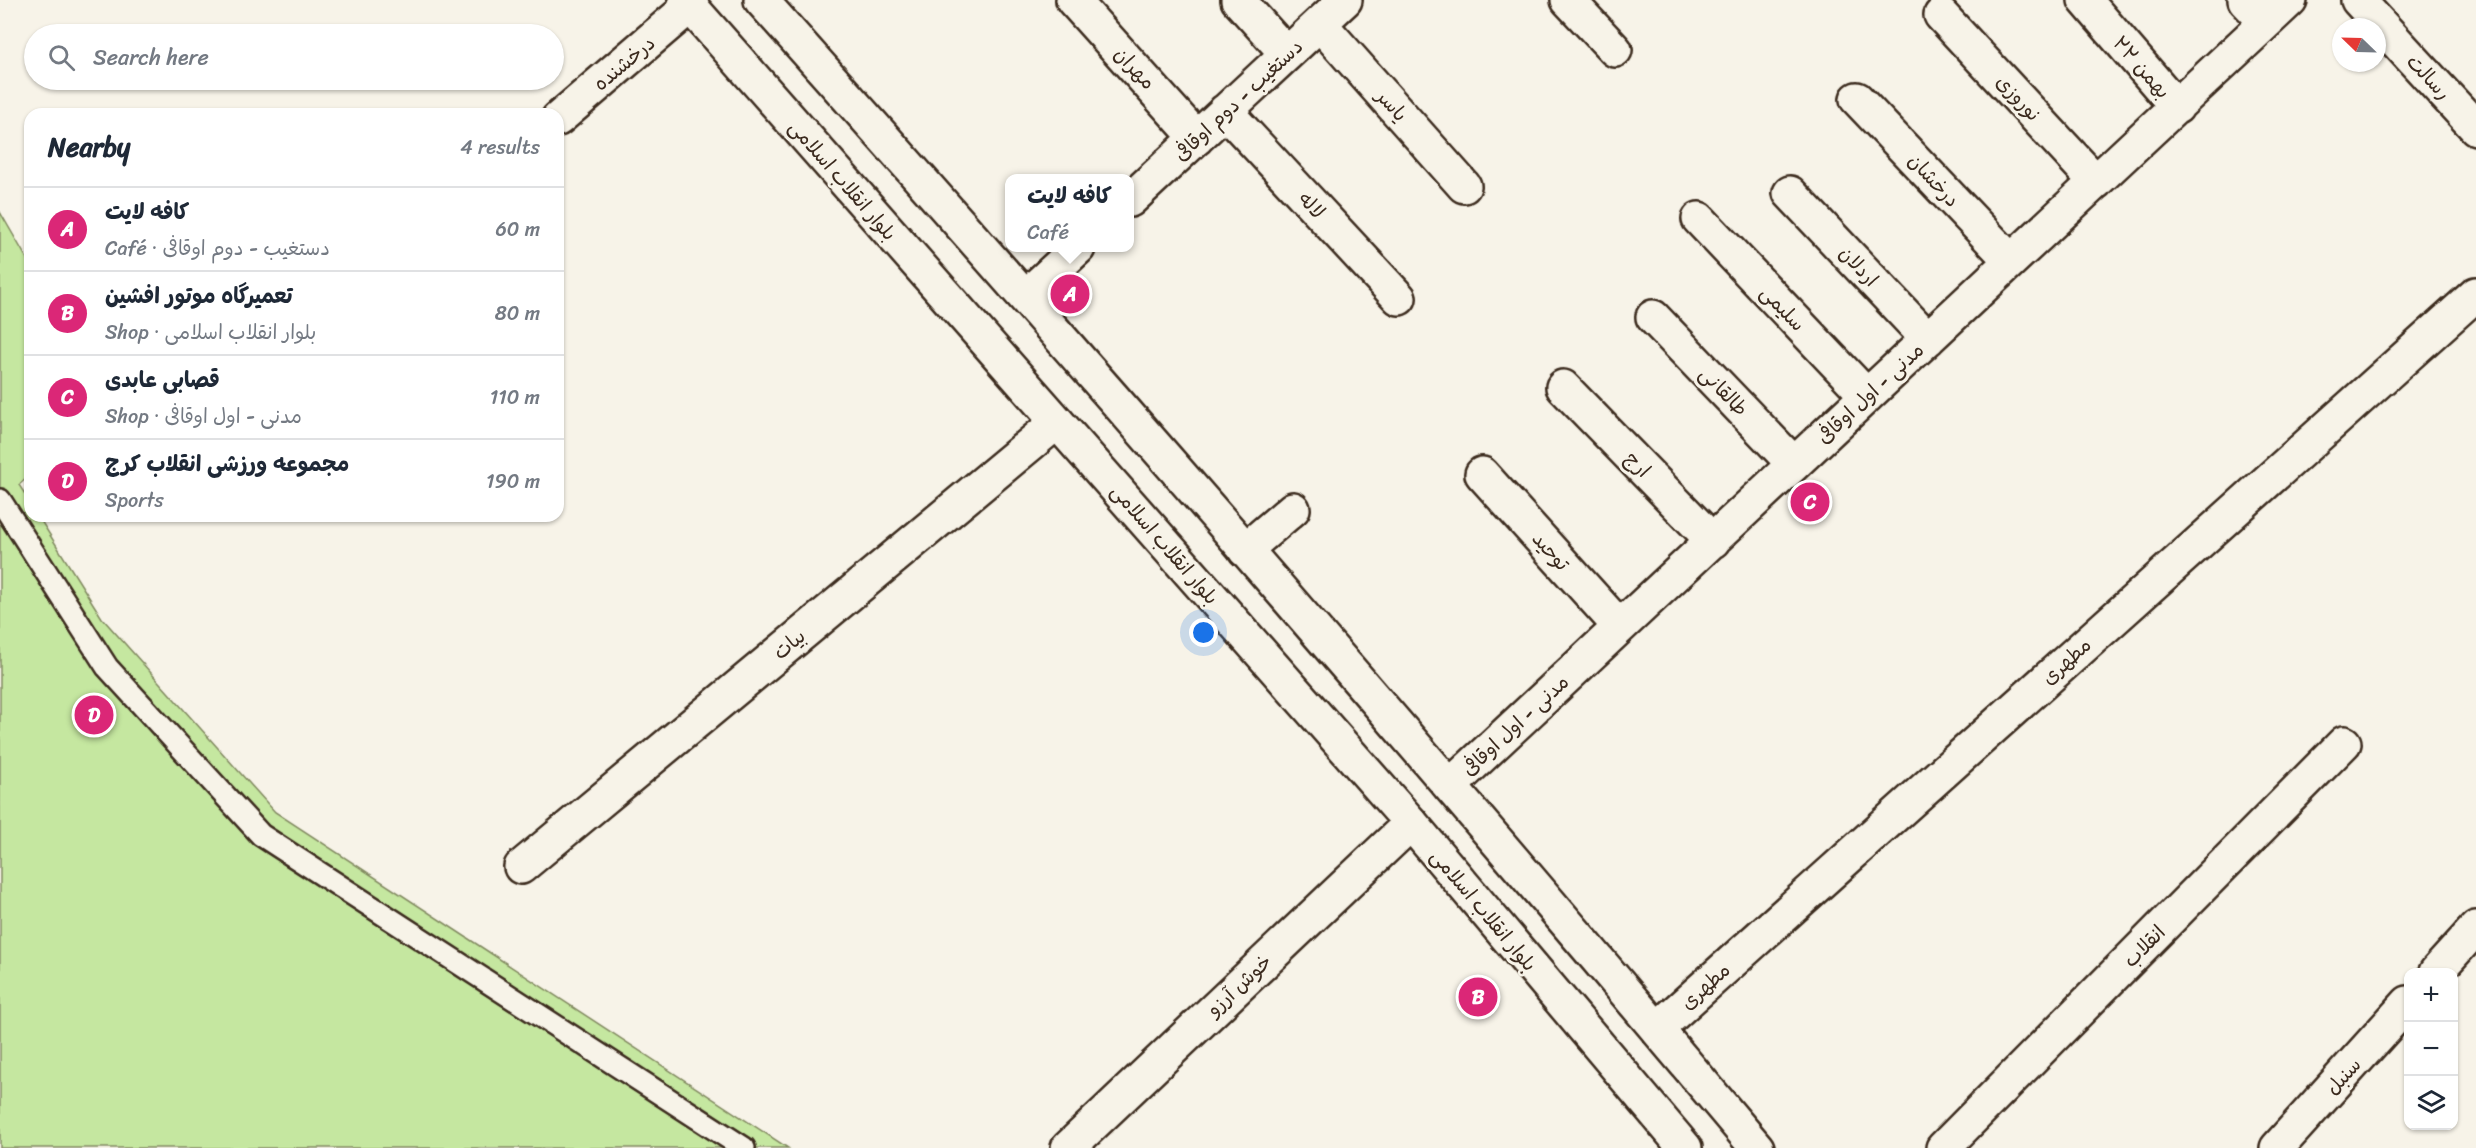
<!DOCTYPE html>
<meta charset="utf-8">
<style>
:root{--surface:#fff;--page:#f6f6f7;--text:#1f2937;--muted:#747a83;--line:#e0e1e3;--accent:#db2777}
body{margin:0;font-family:Sriracha,"Playpen Sans Arabic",sans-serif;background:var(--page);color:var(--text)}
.controls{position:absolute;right:18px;bottom:18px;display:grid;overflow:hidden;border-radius:12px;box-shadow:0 2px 4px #0004}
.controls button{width:54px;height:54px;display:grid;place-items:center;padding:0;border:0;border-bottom:2px solid var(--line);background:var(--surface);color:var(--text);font:30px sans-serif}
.compass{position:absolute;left:2332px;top:18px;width:54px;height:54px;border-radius:50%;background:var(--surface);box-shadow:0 2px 4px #0004;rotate:293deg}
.you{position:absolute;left:1204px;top:633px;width:21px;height:21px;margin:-15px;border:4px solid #fff;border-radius:50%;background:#1a73e8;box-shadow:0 0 0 9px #1a73e833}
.badge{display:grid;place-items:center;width:39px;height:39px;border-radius:50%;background:var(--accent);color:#fff;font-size:20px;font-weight:700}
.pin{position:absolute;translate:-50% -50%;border:3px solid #fff;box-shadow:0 2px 6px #0006}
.popup{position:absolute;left:1005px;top:174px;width:129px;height:78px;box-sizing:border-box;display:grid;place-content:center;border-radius:12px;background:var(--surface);filter:drop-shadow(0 2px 4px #0005);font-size:20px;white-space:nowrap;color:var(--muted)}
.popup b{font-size:22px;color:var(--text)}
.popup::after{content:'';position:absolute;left:50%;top:100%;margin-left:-12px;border:12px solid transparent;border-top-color:var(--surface)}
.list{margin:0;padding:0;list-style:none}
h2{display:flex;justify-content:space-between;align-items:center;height:78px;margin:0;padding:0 24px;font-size:26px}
h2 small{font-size:20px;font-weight:400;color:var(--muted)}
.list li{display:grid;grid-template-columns:39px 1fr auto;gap:18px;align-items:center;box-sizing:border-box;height:84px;padding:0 24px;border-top:2px solid var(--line)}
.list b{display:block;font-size:22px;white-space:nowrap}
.list p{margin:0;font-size:20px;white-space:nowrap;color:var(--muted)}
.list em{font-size:20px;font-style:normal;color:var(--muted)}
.icon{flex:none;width:33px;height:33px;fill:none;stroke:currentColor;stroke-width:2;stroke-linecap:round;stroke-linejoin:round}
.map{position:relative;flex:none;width:2476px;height:1148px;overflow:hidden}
.search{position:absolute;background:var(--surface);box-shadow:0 2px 4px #0004;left:24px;top:24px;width:540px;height:66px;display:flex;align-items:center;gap:15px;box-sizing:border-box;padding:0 21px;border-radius:33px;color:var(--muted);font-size:22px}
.panel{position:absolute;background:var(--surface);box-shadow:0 2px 4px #0004;left:24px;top:108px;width:540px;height:414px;border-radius:18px}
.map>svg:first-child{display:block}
.green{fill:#c5e7a0;stroke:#80885f;stroke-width:1.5}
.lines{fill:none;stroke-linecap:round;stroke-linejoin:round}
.service-casing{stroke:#3b2a1e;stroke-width:26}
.minor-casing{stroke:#3b2a1e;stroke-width:38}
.secondary-casing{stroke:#3b2a1e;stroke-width:38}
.service{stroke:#f7f3e8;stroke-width:21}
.minor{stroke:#f7f3e8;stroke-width:33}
.secondary{stroke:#f7f3e8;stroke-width:33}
.labels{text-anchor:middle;stroke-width:6;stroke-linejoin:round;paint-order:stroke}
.street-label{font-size:20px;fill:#3b2a1e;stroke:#f7f3e8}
</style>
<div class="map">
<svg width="2476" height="1148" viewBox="0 0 2476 1148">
<rect width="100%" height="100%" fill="#f7f3e8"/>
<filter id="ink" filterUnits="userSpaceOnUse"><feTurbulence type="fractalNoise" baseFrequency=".0167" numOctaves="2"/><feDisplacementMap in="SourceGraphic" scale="12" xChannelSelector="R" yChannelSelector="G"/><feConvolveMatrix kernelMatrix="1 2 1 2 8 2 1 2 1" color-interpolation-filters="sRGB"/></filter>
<g filter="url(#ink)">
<!-- green -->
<path class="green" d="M0 212 30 264V475L19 485 30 502V516H38L102 618 275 812 788 1148H0Z"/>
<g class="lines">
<!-- service casing -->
<g class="service-casing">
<path id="service" d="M0 500 107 667 261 835 744 1148"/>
</g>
<!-- minor casing -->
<g class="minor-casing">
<path id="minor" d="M1073 0 1197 138
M1238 0 1287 54
M1568 0 1615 50
M2085 0 2177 107
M2245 0 2266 22
M2358 0 2476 128
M1941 15 2096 182
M1320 24 1464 186
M1857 99 2011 261
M1225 111 1399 298
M558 119 690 6
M1790 193 1928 339
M1130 200 1345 0
M1699 219 1867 396
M1026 296 1078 248
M1653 317 1794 464
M1563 387 1713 541
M1482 474 1620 627
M1245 550 1293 509
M1450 786 2290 0
M521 867 1057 422
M2436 972 2476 928
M1657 1029 2476 294
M1068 1148 1411 823
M1943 1148 2344 743
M2277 1148 2408 1003"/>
</g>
<!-- secondary casing -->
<g class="secondary-casing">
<path id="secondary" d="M685 0 1411 823 1685 1148
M761 0C1099 378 1431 760 1757 1148"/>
</g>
<!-- service -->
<use href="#service" class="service"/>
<!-- minor -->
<use href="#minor" class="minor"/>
<!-- secondary -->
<use href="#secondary" class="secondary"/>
</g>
</g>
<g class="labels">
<!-- street labels -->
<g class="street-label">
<text transform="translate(624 63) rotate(-40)" y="7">درخشنده</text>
<text transform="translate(2142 67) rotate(49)" y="7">۲۲ بهمن</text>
<text transform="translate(1135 68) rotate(47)" y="7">مهران</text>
<text transform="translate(2429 77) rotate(47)" y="7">رسالت</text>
<text transform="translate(2019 98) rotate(47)" y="7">نوروزی</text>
<text transform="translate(1238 100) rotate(-43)" y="7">دستغیب - دوم اوقافی</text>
<text transform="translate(1392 105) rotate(48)" y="7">یاسر</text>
<text transform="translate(843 180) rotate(49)" y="7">بلوار انقلاب اسلامی</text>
<text transform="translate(1934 180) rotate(47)" y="7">درخشان</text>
<text transform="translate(1312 205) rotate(47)" y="7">لاله</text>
<text transform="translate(1859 266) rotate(47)" y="7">اردلان</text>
<text transform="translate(1783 308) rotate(46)" y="7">سلیمی</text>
<text transform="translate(1724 391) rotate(46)" y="7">طالقانی</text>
<text transform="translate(1870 393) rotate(-43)" y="7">مدنی - اول اوقافی</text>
<text transform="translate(1638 464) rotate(46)" y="7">ارج</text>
<text transform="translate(1165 544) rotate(49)" y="7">بلوار انقلاب اسلامی</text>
<text transform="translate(1551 551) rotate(48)" y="7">توحید</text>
<text transform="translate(789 644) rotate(-40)" y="7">بیات</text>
<text transform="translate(2066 661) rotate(-42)" y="7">مطهری</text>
<text transform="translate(1515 725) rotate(-43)" y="7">مدنی - اول اوقافی</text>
<text transform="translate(1484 910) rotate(50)" y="7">بلوار انقلاب اسلامی</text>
<text transform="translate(2144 946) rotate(-45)" y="7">انقلاب</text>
<text transform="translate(1239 985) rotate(-43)" y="7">خوش آرزو</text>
<text transform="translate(1705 986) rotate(-42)" y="7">مطهری</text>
<text transform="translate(2343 1076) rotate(-48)" y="7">سنبل</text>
</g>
</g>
</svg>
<div class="controls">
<button>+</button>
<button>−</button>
<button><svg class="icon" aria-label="layers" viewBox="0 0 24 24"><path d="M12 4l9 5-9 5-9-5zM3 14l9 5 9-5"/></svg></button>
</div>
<svg class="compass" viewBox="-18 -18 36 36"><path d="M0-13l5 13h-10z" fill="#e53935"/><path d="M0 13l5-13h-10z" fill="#747a83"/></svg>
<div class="you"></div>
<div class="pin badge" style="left:1070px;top:294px">A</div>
<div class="popup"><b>کافه لایت</b>Café</div>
<div class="pin badge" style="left:1478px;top:997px">B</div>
<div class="pin badge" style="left:1810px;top:502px">C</div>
<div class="pin badge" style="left:94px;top:715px">D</div>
<div class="search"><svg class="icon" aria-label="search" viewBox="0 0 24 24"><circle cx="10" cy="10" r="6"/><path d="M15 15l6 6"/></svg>Search here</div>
<section class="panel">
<h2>Nearby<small>4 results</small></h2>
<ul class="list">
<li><span class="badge">A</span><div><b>کافه لایت</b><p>Café · دستغیب - دوم اوقافی</p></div><em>60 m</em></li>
<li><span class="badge">B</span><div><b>تعمیرگاه موتور افشین</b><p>Shop · بلوار انقلاب اسلامی</p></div><em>80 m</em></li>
<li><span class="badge">C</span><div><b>قصابی عابدی</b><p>Shop · مدنی - اول اوقافی</p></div><em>110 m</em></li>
<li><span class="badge">D</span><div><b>مجموعه ورزشی انقلاب کرج</b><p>Sports</p></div><em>190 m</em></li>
</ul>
</section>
</div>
